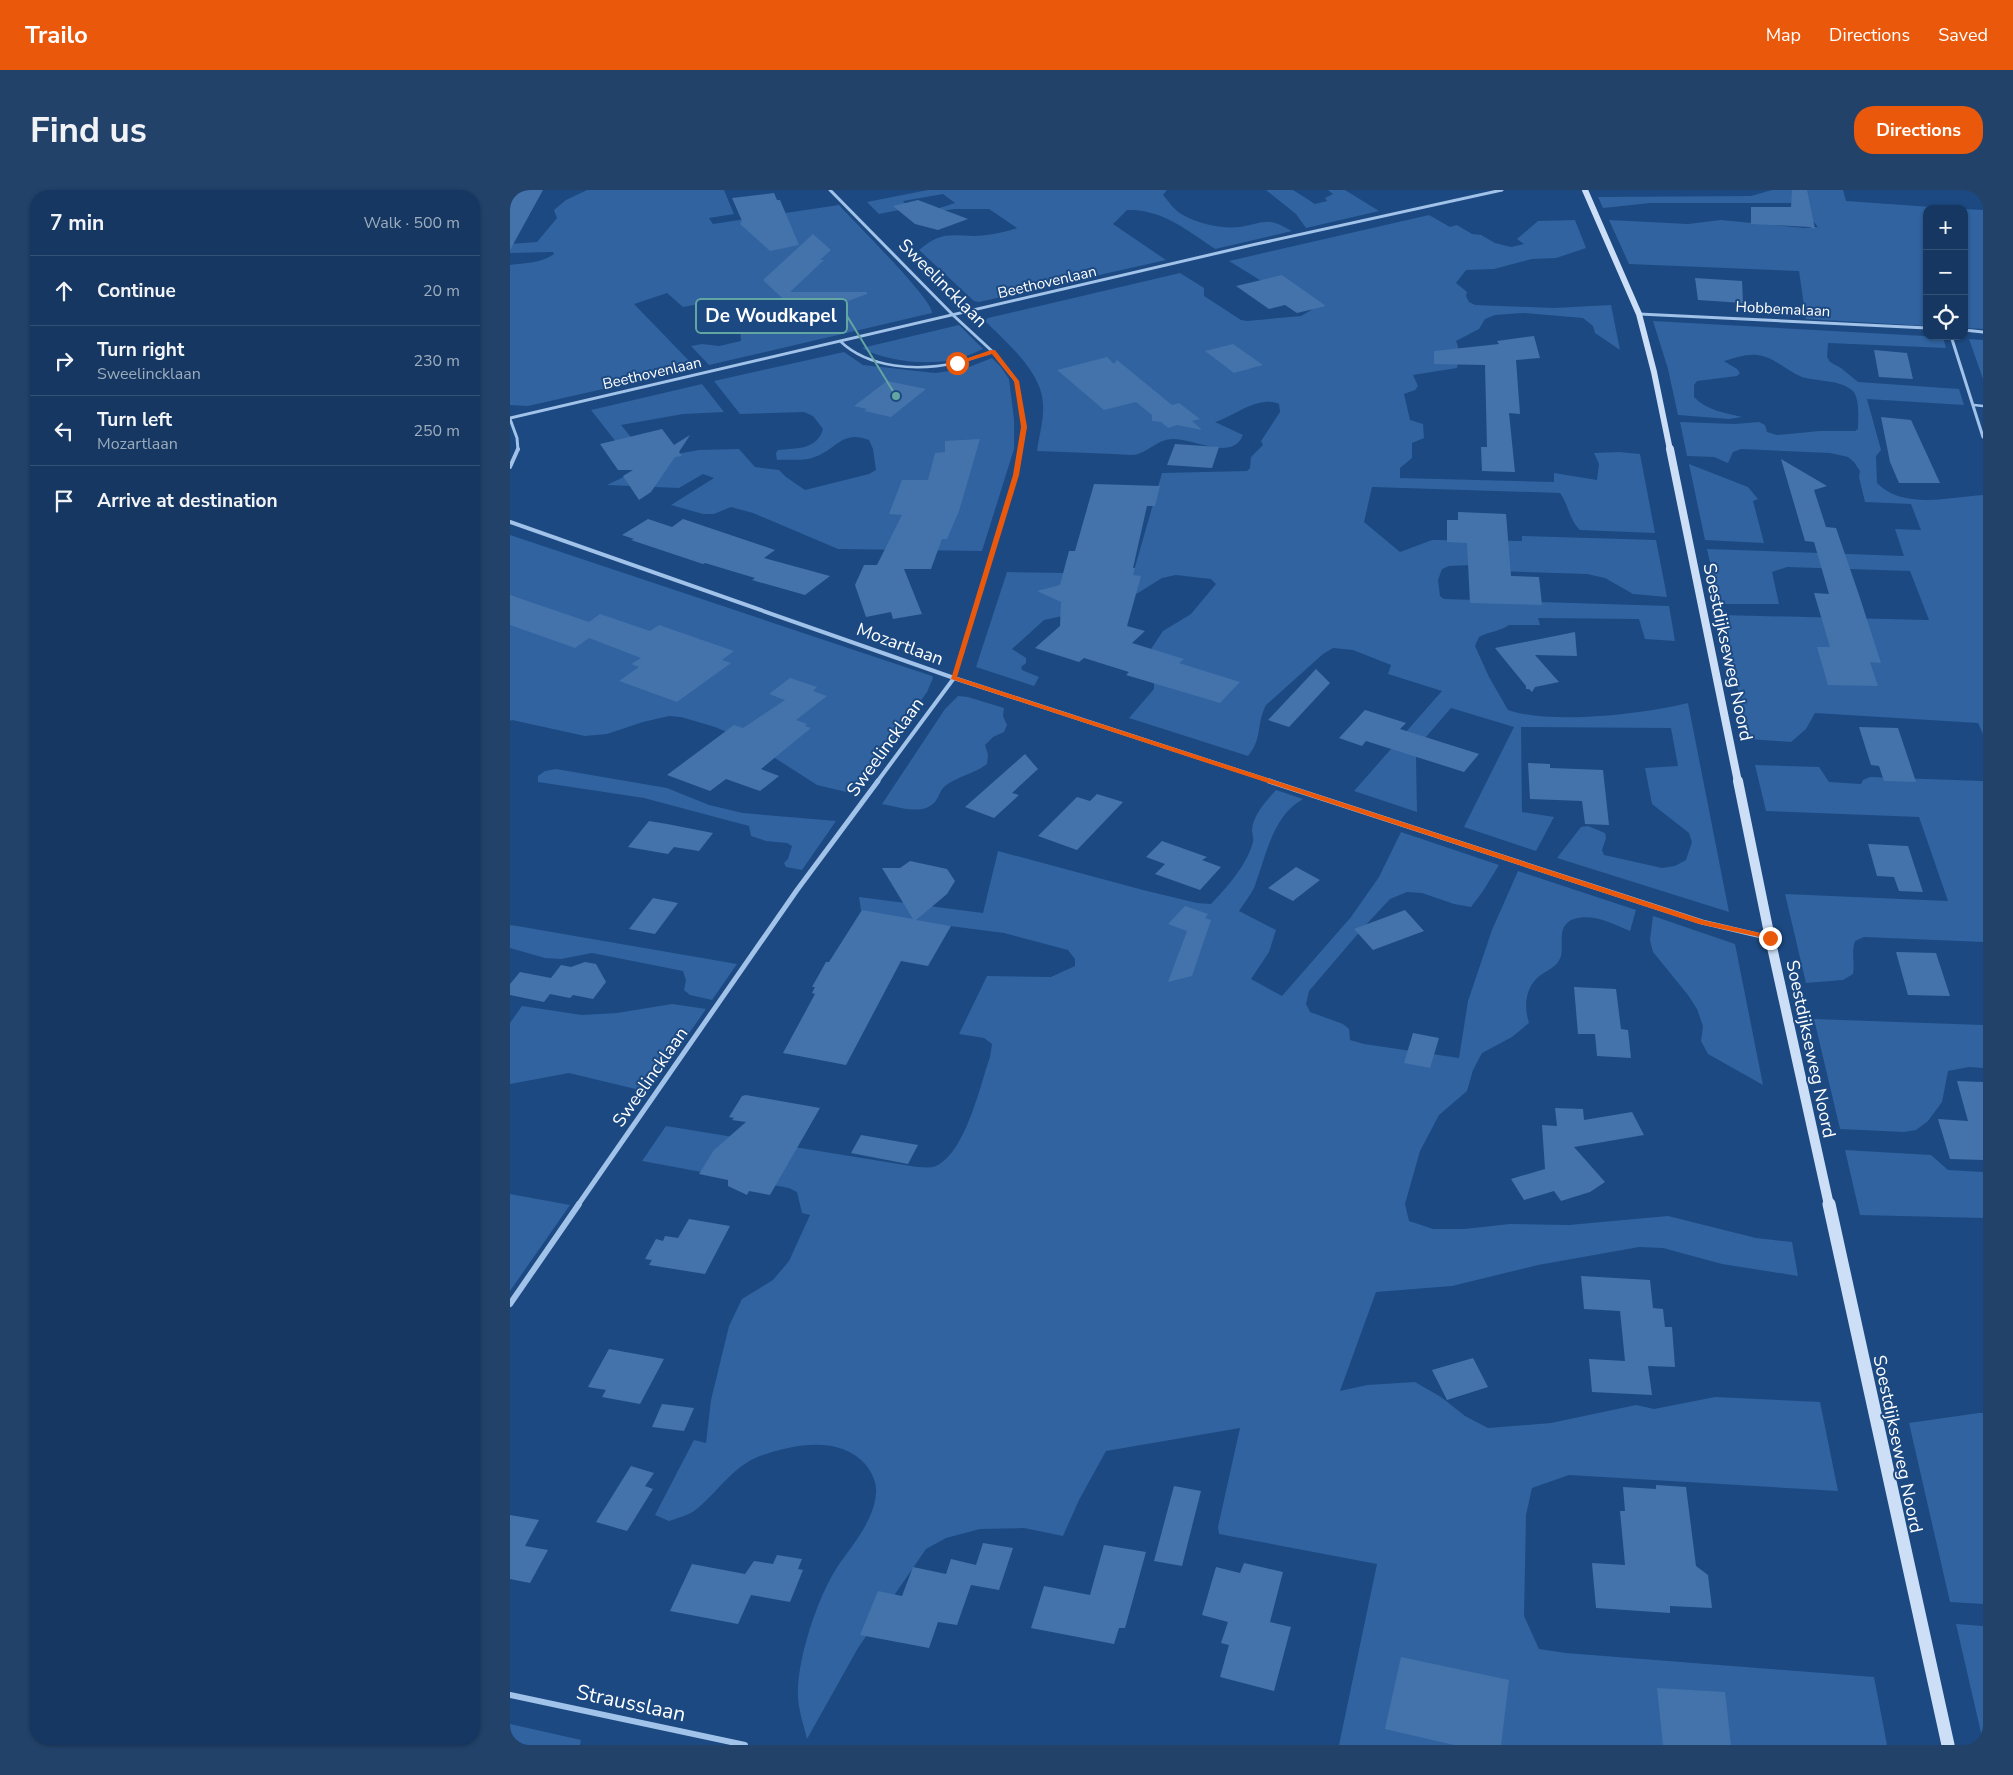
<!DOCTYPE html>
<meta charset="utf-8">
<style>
:root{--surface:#153761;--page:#22426a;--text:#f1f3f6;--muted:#9dacbd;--line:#345176;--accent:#ea580c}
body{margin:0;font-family:"Nunito Sans",sans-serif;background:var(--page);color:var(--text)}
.controls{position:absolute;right:15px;top:15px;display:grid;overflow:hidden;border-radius:10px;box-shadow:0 1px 4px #0004}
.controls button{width:45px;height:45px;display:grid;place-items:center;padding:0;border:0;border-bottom:1px solid var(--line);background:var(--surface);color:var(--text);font:25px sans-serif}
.stop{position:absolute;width:15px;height:15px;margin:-11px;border:4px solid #ea580c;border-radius:50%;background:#fff}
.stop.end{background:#ea580c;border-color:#fff;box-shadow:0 1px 5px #0008}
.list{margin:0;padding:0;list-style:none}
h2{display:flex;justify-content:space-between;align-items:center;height:65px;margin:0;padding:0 20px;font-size:21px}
h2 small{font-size:16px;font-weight:400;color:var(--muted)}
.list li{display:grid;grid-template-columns:32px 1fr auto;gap:15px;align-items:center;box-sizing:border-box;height:70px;padding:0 20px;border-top:1px solid var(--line)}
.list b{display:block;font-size:19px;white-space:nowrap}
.list p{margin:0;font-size:16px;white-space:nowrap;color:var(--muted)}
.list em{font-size:16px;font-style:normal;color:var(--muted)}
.icon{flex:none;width:28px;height:28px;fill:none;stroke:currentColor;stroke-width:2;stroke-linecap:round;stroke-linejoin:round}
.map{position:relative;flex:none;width:1473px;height:1555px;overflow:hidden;border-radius:20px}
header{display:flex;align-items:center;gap:30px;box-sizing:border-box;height:70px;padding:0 25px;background:var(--accent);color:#fff}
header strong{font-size:24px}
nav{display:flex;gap:28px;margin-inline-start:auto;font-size:18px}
.intro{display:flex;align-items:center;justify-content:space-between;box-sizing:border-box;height:120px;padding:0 30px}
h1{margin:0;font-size:35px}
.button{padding:12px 22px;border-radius:20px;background:var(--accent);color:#fff;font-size:18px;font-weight:700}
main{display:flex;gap:30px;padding:0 30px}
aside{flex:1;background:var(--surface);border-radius:20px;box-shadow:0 1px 4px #0004}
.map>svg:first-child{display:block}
.green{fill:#3063a0}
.building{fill:#4473ab}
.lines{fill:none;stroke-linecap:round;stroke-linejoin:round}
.lane{stroke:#a1c2e9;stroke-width:2.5}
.street-far3{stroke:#a1c2e9;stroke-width:3}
.street-far2{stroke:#a1c2e9;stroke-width:4}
.street-far1{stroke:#a1c2e9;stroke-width:5}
.street{stroke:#a1c2e9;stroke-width:6}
.secondary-far3{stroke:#ccdff7;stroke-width:6}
.secondary-far2{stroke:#ccdff7;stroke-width:8}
.secondary-far1{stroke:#ccdff7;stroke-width:10}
.secondary{stroke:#ccdff7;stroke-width:13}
.route{fill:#ea580c}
.labels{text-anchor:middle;stroke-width:4;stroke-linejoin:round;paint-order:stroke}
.far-street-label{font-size:15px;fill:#fff;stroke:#1c4981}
.street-label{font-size:18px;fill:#fff;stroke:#1c4981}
.near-street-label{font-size:21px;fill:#fff;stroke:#1c4981}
.leader{fill:none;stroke:#63a6a1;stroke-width:2}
.callout-dot{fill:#63a6a1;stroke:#1c4981;stroke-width:2}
.callout{fill:#1c4981;stroke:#63a6a1;stroke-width:2}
.callout-label{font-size:19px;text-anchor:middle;font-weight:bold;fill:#fff}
</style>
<header>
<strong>Trailo</strong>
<nav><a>Map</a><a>Directions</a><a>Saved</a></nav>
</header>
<div class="intro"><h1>Find us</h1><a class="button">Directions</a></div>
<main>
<aside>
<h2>7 min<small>Walk · 500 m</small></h2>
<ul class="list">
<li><svg class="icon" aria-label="ahead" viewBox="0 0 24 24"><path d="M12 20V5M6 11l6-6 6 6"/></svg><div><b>Continue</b></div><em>20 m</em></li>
<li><svg class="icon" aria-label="right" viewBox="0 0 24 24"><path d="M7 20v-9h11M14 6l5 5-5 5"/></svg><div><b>Turn right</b><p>Sweelincklaan</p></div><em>230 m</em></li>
<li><svg class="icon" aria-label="left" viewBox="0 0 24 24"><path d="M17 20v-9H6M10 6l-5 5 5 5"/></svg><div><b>Turn left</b><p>Mozartlaan</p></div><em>250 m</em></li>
<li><svg class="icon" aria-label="arrive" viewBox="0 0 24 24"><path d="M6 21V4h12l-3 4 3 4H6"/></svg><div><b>Arrive at destination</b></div></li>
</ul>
</aside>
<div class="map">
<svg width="1473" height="1555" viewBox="0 0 1473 1555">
<rect width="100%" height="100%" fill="#1c4981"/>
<!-- green -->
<path class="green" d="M77 0H214L224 24 199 28 203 34 329 15C343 31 423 109 422 123L199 175 181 156 192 154 209 156 231 151 230 133 200 112 173 117 157 103 124 114 186 178 18 216 0 215V75C14 73 32 73 44 64L43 62 0 63V54L27 52 47 28 44 20 56 10Z
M418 0H657L653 5C659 12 665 21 673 25 689 34 711 39 730 37 756 33 756 26 782 41L705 59C679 41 650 18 617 20L603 34 656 70 469 112 464 111 409 60C430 42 439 45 464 46 477 46 496 42 507 38L479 19H445L414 23 445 13 433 4 393 11 399 18 369 24 357 12Z
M756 0H783L805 14 817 11 815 8 823 4 818 0H835L869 21 796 38 786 24Z
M1262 0H1333L1336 11 1450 19H1417V136L1296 129 1289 81 1119 74 1099 30 1178 34 1211 30 1294 38 1308 37 1288 13H1141L1093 18 1088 7 1241 6Z
M1454 19 1473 20V139L1454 138Z
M919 25 940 37 947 35 962 44 971 45 985 53 1001 57 1014 54 1007 49 1028 31 1065 30 1076 58 1046 68 1022 69 984 79 956 80 946 93 957 102 956 106 959 112 965 115 1044 118 1101 115 1110 160 1085 143 1083 136 1073 128 1013 123 985 125 975 129 969 139 946 151C950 160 949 168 947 178L903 185 908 196 905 200 894 204 900 230 913 234 914 248 902 253V268L890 278V288L1044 292V283L1087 290 1089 274 1084 263 1109 262 1130 264 1145 343 1070 340C1060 331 1058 314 1050 303L862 297 854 332 890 362 922 350 1012 351V346L1146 350 1157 407 1123 404 1095 388 1077 384 987 381 963 375 939 376 932 379 928 390 930 406 934 409 1159 416 1165 451 1135 449 1129 429 1028 428 1030 435H999C991 441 978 442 969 447L965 456 979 487 998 520C1041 535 1133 524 1178 513L1219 722 1047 668 1071 637 1078 636 1095 643 1096 648 1092 660 1094 665 1152 678 1165 676 1176 670 1182 652 1179 643 1142 614 1135 578 1168 576 1161 538 1011 537 1012 622 1044 627 1026 661 954 637 1004 537 941 518 909 555 906 567 907 622 844 601 932 501 878 484 881 475 843 460 823 458 813 464 756 515C746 534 753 548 738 566L619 528 644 499V492L635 468 653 441 681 424 706 394 701 389 666 385 652 388 628 403 571 422 534 430 502 459 516 468V473L511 477 512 480 529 487 524 496 466 477 497 382 623 384 652 283 737 281 740 278 741 267 753 255 751 251 770 222 769 214C748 205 725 226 705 232L733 245C722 272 683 248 663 249 649 249 640 260 628 264 621 266 611 264 604 264 579 263 553 262 527 261 529 246 534 230 533 215 533 183 496 152 475 131L478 128 670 83 694 98V106L731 130 737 131 791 126 803 119 784 111 719 71Z
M1143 131 1433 147 1436 158 1318 153 1317 167 1320 172 1331 178 1348 192 1449 199 1454 215 1357 209 1371 260 1366 266 1367 293C1393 320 1440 307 1473 305V544L1468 533 1305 523 1296 539 1281 552 1239 549 1211 425 1419 430 1400 381 1277 377 1262 382 1269 414H1209L1197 359 1394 366 1385 339 1411 340 1401 314 1355 312 1349 287 1350 281 1344 272 1338 267 1320 263 1231 259 1223 262 1218 273 1204 267 1177 266 1170 232 1224 234 1249 232 1255 235 1257 242 1267 245 1310 241H1345L1348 239C1348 229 1350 209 1343 201 1330 189 1307 192 1292 187 1276 181 1265 167 1247 165 1236 164 1225 168 1214 171L1227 179 1230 183 1227 186 1187 191 1184 195V207C1196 220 1215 223 1232 227L1219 229 1168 225 1158 179Z
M449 135 473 159C463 163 454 168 443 170 415 175 378 172 352 158Z
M1459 149 1473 150V189Z
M334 162 353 175 425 183 454 179 482 168 491 177 499 189 504 229V259L472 361 328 359 243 323 221 317 204 324H193L161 315 204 288 193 284 169 298 97 295 128 280 81 220 192 194 214 222 173 224 111 235 139 269 189 260 229 259 245 277 269 280 276 287 295 300 359 284 366 280 363 259 359 250C331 239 326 261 302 268 292 271 277 269 267 270L266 263 268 260C287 258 307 260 313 239L303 226 294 222 230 224 204 191Z
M1179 274 1238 297 1248 309 1243 311 1254 353 1195 350Z
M0 345 422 486 423 488 417 502 345 604 307 595 240 552 205 537 171 527 159 526 133 532 97 544 75 546 2 530 0 531Z
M448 506 458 507 494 518 493 526 497 535 494 542 483 547 475 555 478 565 477 574C464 584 448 586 435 596 430 600 429 607 425 612 412 626 389 617 372 614L435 519Z
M1245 575 1309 577 1319 592 1351 594 1353 590 1360 587 1473 591V752L1354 747 1345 751C1341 763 1345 772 1343 784L1333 790 1296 793 1275 704 1438 711 1409 627 1256 621Z
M46 579 157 598 199 615 233 623 326 631 292 680 276 677 274 673 278 669 282 656 277 653 256 651 241 646 239 636 134 608 28 592V586L35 581Z
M766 600 793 609C762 626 756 667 744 698 740 706 734 713 729 721L766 740 759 762 741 789 772 806 841 727 869 687 891 642 989 675 973 701 961 717 944 714 912 703 897 702 880 709 852 739 799 801 796 814 800 822 833 834 839 839 840 850 854 854 949 868 958 811 982 740 1008 681 1126 720 1120 741C1103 734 1083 723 1064 729 1046 735 1054 754 1051 766 1047 779 1035 780 1026 789 1015 801 1014 818 1019 833L1002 847 972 863 963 880 957 901 929 925 910 961 895 1014 899 1031 923 1039H954L1000 1034 1059 1035 1158 1026 1246 1048 1282 1052 1288 1086 1212 1074 1153 1058 1129 1057 1028 1075 942 1096 866 1102 830 1201 857 1195 905 1192 931 1207 955 1226 978 1238 1041 1233 1126 1215 1144 1219 1205 1207 1310 1212 1328 1301 1059 1285 1022 1298 1016 1325 1014 1426 1029 1459 1056 1463 1364 1487 1377 1555H829L867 1374 709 1344 708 1337 730 1238 596 1261 569 1310 553 1346 514 1338 470 1339 436 1348 416 1359 348 1458 297 1549C294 1536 289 1522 288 1508 286 1472 307 1409 326 1379 341 1356 364 1332 366 1303 367 1293 362 1283 356 1275 330 1245 284 1254 250 1266 221 1277 207 1304 184 1321 177 1326 167 1328 159 1331L145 1325 184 1250 196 1253 201 1210 219 1136 232 1109 263 1090 279 1071 300 1025 292 1023 287 1002 279 998 132 971 156 936 407 977C412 977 418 978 423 977 455 967 470 895 480 867L482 854 474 848 449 844 477 786 541 787 565 776V769L558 760 494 743 370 727 351 720 349 707 473 723 488 661 633 700 687 713 701 714C717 697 737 675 743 652 744 648 742 644 742 640 743 625 756 611 766 600Z
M1143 726 1225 754 1253 895 1198 864 1191 851 1193 836 1187 819 1178 805 1143 762 1140 750Z
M0 735 7 736 227 774 202 810 180 805 174 800 176 790 173 781 82 763 51 769 35 768 0 758Z
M162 814 196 819 138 902 59 883 0 894V833L12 816 72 825 107 823Z
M1304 829 1473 835V878L1459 877 1438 881 1432 912 1418 931 1406 940 1394 942 1330 939Z
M1335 960 1421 965 1438 980 1473 982V1028L1350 1025Z
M0 1004 60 1015 0 1101Z
M1469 1223H1473V1414L1440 1412 1399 1233Z
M1446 1434 1473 1436V1547H1472Z
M0 1534 71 1550 70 1555H0Z"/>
<!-- building -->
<path class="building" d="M0 0H33L0 60Z
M1282 0H1297L1305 39 1300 37 1241 34V17H1281Z
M264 3 267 10H270L289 55 260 61 230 34 232 31 222 8Z
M408 10 458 29 428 40 405 34 383 16Z
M303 44 321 60 310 70H314L280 102H357V104L303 124 273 131 255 112 272 108 253 90Z
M772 85 816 116 787 123 775 115 759 119 726 96Z
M1185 88 1232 91 1233 113 1188 110Z
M1024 146 1030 168 1006 170 1010 224 999 223 1005 282 972 281 971 257H977L975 175 924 174V161L989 154 987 151Z
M723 154 753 175 724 183 695 161Z
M1364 160 1397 163 1403 189 1369 187Z
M597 167 604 174 607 170 662 215 669 213 690 229 682 231 692 240 667 235 658 238 651 232 642 231V225L626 212 594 220 547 180Z
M377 191 416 199 381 227 354 221 357 219 344 216Z
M1371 227 1401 230 1430 293H1389L1380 272Z
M152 239 164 255 180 245 169 262 172 266 165 267 141 302 129 310 113 286 123 280H108L90 254Z
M470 249 449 321 437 349H432L421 379H394L412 424 383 429 381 422 356 427 345 395 354 375H367L392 325 379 324 392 290H418L425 263 435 262V251Z
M665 254 709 257 702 278 657 275Z
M1271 269 1317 296 1304 300 1316 337 1326 338 1349 405 1371 473 1360 472 1368 496 1318 495 1307 457H1320L1304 403 1319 404 1304 352 1295 351Z
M584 294 650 296 645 316H637L623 378H625L623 385 631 386 617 436 635 441 622 453 674 469 669 473 730 492 710 513 616 485 619 482 574 468 569 472 525 458 550 436 551 412 527 401 550 395 559 361H565Z
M948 322 996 324 1001 386 1029 387 1032 415 960 413 957 353 937 352V330H948Z
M138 329 162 337 173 329 265 360 254 368 320 386 295 405 242 390 245 388 195 373 193 374 121 350 124 349 112 345Z
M0 405 79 432 90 424 140 441 149 435 224 461 212 470 221 473 167 512 109 491 129 477 121 474 131 468 79 448 65 458 0 435Z
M1065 442 1067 466 1025 465 1049 492 1025 497 1022 502 1019 499H1016V496L985 458Z
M806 479 820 493 779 537 758 530Z
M280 488 307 497 303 501 317 506 286 530 297 534 295 536 301 538 251 579 269 586 250 601 216 589 200 601 157 585 224 535 233 538 275 510 259 504Z
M855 520 896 533 890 539 969 564 954 582 856 551 852 556 829 548Z
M1349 537 1388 538 1406 592 1374 591 1369 576 1361 575Z
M515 564 528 579 502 603 509 605 484 628 455 617Z
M1018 573 1040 574V578L1093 580 1099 635 1075 634 1072 611 1020 609Z
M587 604 613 612 567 660 528 646 567 607 580 611Z
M139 631 157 634 203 643 189 661 164 657 158 664 118 657Z
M652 651 697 667 692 670 711 677 690 700 645 684 655 674 636 667Z
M1358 654 1398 656 1413 702 1389 701 1384 687 1367 686Z
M400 671 437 679 445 691 437 704 406 730 441 736 418 776 391 771 336 875 273 863 305 804 302 803 305 797H302L316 772H319L352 720 403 729 372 678H390Z
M786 677 810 690 783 711 758 698Z
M143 708 168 713 145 744 119 739Z
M675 716 698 724 695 728 701 730 682 786 658 792 677 741 658 734Z
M895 720 914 741 863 760 844 739Z
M1386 762 1426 763 1440 806 1398 805Z
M75 772 86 774 96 792 83 809 63 805 60 808 40 804 34 812 0 805V794L10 782 41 788 51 775 61 777Z
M1064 797 1106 799 1111 839 1118 840 1121 868 1087 866 1085 844H1068Z
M903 843 929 848 920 878 894 873Z
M1447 891 1473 892V970L1440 969 1428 929 1458 931Z
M236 905 310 918 260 1005 239 1001 237 1005 218 996V990L189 984 204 960 236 932 222 930 224 928 219 927 232 906Z
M1045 918 1073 919 1074 930 1122 922 1134 945 1064 957 1095 992 1080 1002 1051 1011 1044 1001 1014 1010 1001 989 1035 979 1032 935 1047 936Z
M351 945 408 955 398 974 341 963Z
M179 1029 220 1036 195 1084 139 1075 142 1070 135 1069 146 1049 153 1051 155 1046 168 1048Z
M1071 1086 1140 1090 1143 1118 1153 1119 1155 1137H1162L1165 1177 1138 1176 1142 1205 1082 1202 1079 1169 1115 1171 1110 1121 1074 1119Z
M99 1159 154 1169 130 1214 92 1207 96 1200 78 1197Z
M963 1168 978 1197 937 1210 922 1180Z
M152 1214 184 1218 174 1241 142 1237Z
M121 1276 144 1283 135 1296 143 1299 117 1341 86 1332Z
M1146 1295 1176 1297 1186 1376 1198 1385 1202 1418 1160 1416V1423L1086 1418 1082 1373 1115 1375 1110 1321H1115L1113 1297 1146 1299Z
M664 1296 691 1301 672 1376 644 1371Z
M0 1325 29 1330 15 1356 38 1360 20 1393 0 1389Z
M473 1353 503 1358 489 1400 461 1395 447 1435 428 1432 419 1458 350 1445 368 1401 392 1406 403 1377 436 1384 441 1369 466 1375Z
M594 1355 636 1362 615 1438H609L604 1454 521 1438 534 1396 580 1405Z
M267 1365 292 1369 288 1379 293 1380 280 1412 241 1405 228 1434 160 1421 182 1374 235 1384 244 1371 263 1374Z
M734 1373 773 1382 760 1432 781 1437 764 1501 710 1487 719 1455 711 1453 718 1432 692 1425 706 1377 730 1383Z
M891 1467 999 1490 991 1555H944L875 1539Z
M1147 1498 1215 1502 1221 1555H1153Z"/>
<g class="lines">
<!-- lane -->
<path class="lane" d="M330 151C359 179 408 181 446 173 459 170 471 165 483 162
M1464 215 1473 216"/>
<!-- street-far3 -->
<path class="street-far3" d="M320 0 444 126 483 162 506 191 514 237 510 260
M1129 124 1417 138
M1454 140 1473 142
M1441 146 1473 247
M0 228 742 55 992 0
M0 229 7 248 8 260"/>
<!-- street-far2 -->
<path class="street-far2" d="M0 277 8 259
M0 332 444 488 763 592
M367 592 444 488 506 285 510 259"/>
<!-- street-far1 -->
<path class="street-far1" d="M759 591 1192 732 1260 748
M68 1015 287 700 368 591"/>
<!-- street -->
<path class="street" d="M0 1114 69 1014
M0 1505 235 1555"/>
<!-- secondary-far3 -->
<path class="secondary-far3" d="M1075 0 1129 124 1144 182 1160 260"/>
<!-- secondary-far2 -->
<path class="secondary-far2" d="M1160 259 1228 592"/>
<!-- secondary-far1 -->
<path class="secondary-far1" d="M1228 591 1260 748 1319 1015"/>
<!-- secondary -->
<path class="secondary" d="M1319 1014 1438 1555"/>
</g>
<!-- route -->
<path class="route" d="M481 160H485L509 191 517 237 509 285 447 487 1193 730 1263 746V750L1189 734 441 489 503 285 511 237 504 191 482 164 449 174 444 173Z"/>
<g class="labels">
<!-- far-street labels -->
<g class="far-street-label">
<text transform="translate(537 92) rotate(-13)" y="5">Beethovenlaan</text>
<text transform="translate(1273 119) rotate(3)" y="5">Hobbemalaan</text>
<text transform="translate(142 183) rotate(-13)" y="5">Beethovenlaan</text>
</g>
<!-- street labels -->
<g class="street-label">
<text transform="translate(433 93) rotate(45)" y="6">Sweelincklaan</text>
<text transform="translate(390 454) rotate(20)" y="6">Mozartlaan</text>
<text transform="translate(1218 462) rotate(78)" y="6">Soestdijkseweg Noord</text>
<text transform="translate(375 557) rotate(-54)" y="6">Sweelincklaan</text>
<text transform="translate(1301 859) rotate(78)" y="6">Soestdijkseweg Noord</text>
<text transform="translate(140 887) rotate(-55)" y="6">Sweelincklaan</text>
<text transform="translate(1388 1254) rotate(78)" y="6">Soestdijkseweg Noord</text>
</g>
<!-- near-street labels -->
<g class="near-street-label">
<text transform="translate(121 1513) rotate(12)" y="7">Strausslaan</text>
</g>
</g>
<!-- callouts -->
<path class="leader" d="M386 206L337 126"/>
<circle class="callout-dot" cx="386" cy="206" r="5"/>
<rect class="callout" x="186" y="109" width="151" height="34" rx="5"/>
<g class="callout-label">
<text x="261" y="132">De Woudkapel</text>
</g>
</svg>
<div class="controls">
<button>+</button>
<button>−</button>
<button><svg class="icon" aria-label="locate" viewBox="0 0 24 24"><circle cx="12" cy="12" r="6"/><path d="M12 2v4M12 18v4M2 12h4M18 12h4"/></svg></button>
</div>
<div class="stop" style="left:447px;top:173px"></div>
<div class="stop end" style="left:1260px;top:748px"></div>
</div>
</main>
